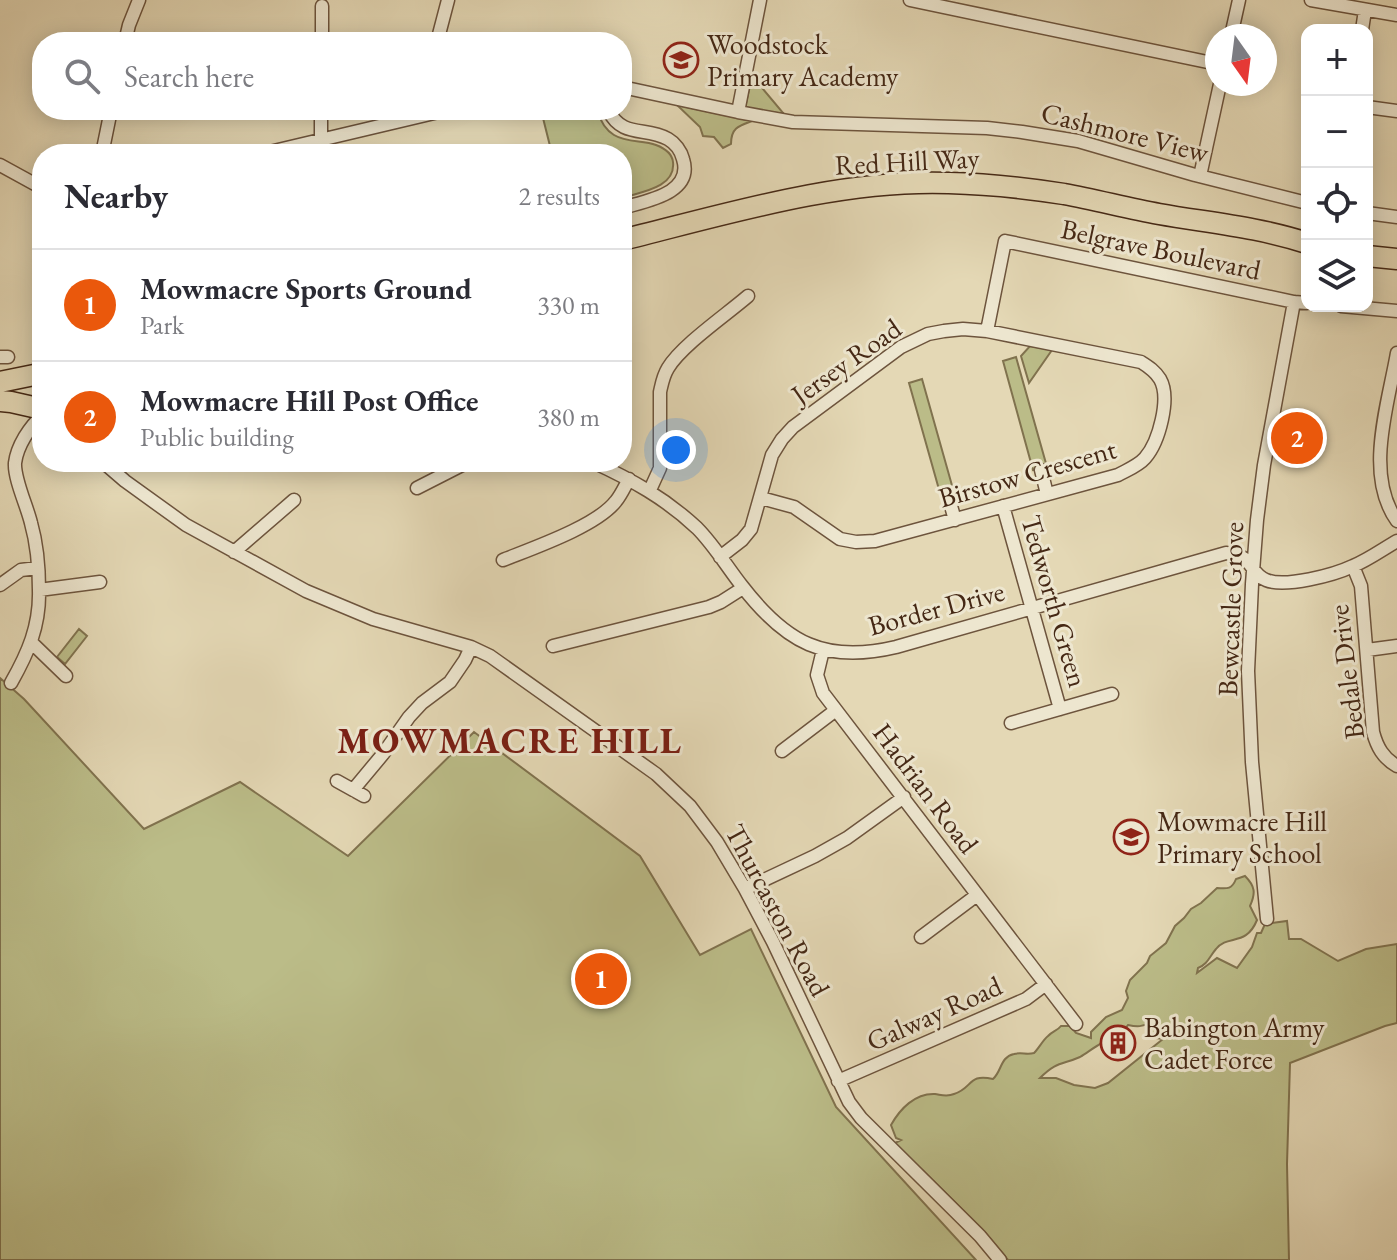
<!DOCTYPE html>
<meta charset="utf-8">
<style>
:root{--surface:#fff;--page:#f7f7f7;--text:#2b2b33;--muted:#7c7c81;--line:#e1e1e2;--accent:#ea580c}
body{margin:0;font-family:"EB Garamond",serif;background:var(--page);color:var(--text)}
.controls{position:absolute;right:24px;top:24px;display:grid;overflow:hidden;border-radius:16px;box-shadow:0 4px 20px #0003}
.controls button{width:72px;height:72px;display:grid;place-items:center;padding:0;border:0;border-bottom:2px solid var(--line);background:var(--surface);color:var(--text);font:40px sans-serif}
.compass{position:absolute;left:1205px;top:24px;width:72px;height:72px;border-radius:50%;background:var(--surface);box-shadow:0 4px 20px #0003;rotate:166deg}
.you{position:absolute;left:676px;top:450px;width:28px;height:28px;margin:-20px;border:6px solid #fff;border-radius:50%;background:#1a73e8;box-shadow:0 0 0 12px #1a73e833}
.badge{display:grid;place-items:center;width:52px;height:52px;border-radius:50%;background:var(--accent);color:#fff;font-size:26px;font-weight:700}
.pin{position:absolute;translate:-50% -50%;border:4px solid #fff;box-shadow:0 2px 8px #0006}
.list{margin:0;padding:0;list-style:none}
h2{display:flex;justify-content:space-between;align-items:center;height:104px;margin:0;padding:0 32px;font-size:34px}
h2 small{font-size:26px;font-weight:400;color:var(--muted)}
.list li{display:grid;grid-template-columns:52px 1fr auto;gap:24px;align-items:center;box-sizing:border-box;height:112px;padding:0 32px;border-top:2px solid var(--line)}
.list b{display:block;font-size:30px;white-space:nowrap}
.list p{margin:0;font-size:26px;white-space:nowrap;color:var(--muted)}
.list em{font-size:26px;font-style:normal;color:var(--muted)}
.icon{flex:none;width:44px;height:44px;fill:none;stroke:currentColor;stroke-width:2;stroke-linecap:round;stroke-linejoin:round}
.map{position:relative;flex:none;width:1397px;height:1260px;overflow:hidden}
.search{position:absolute;background:var(--surface);box-shadow:0 4px 20px #0003;left:32px;top:32px;width:600px;height:88px;display:flex;align-items:center;gap:20px;box-sizing:border-box;padding:0 28px;border-radius:32px;color:var(--muted);font-size:30px}
.panel{position:absolute;background:var(--surface);box-shadow:0 4px 20px #0003;left:32px;top:144px;width:600px;height:328px;border-radius:32px}
.map>svg:first-child{display:block}
.green{fill:#bbbc88;stroke:#80724e;stroke-width:2;fill-rule:evenodd}
.lines{fill:none;stroke-linecap:round;stroke-linejoin:round}
.minor-casing{stroke:#6d543d;stroke-width:15}
.trunk-casing{stroke:#452815;stroke-width:23}
.minor{stroke:#ede6cf;stroke-width:12}
.trunk{stroke:#e4d8b5;stroke-width:20}
.labels{text-anchor:middle;stroke-width:6;stroke-linejoin:round;paint-order:stroke}
.poi-label{font-size:28px;fill:#452815;stroke:#ede6cf;text-anchor:start}
.street-label{font-size:28px;fill:#452815;stroke:#ede6cf}
.district-label{font-size:36px;font-weight:bold;letter-spacing:2px;fill:#7a1f14;stroke:#ede6cf}
</style>
<div class="map">
<svg width="1397" height="1260" viewBox="0 0 1397 1260">
<rect width="100%" height="100%" fill="#e4d8b5"/>
<filter id="stains"><feTurbulence type="fractalNoise" baseFrequency=".0025" numOctaves="4"/><feColorMatrix values="0 0 0 0 .2 0 0 0 0 .09 0 0 0 0 .02 0 0 0 .5 -.17"/></filter>
<radialGradient id="worn" r=".72"><stop offset=".6" stop-color="#630" stop-opacity="0"/><stop offset="1" stop-color="#630" stop-opacity=".3"/></radialGradient>
<!-- green -->
<path class="green" d="M752 76 784 114 745 108Z
M677 105 752 121C738 126 731 128 731 144L723 148 714 137 703 136 700 127Z
M541 110H597C600 120 604 129 614 135 627 143 643 140 656 145 664 148 672 153 673 162 676 188 640 192 622 198V154H552Z
M1030 346 1052 350 1029 383 1021 356Z
M1016 357 1047 467 1033 470 1003 361Z
M922 379 953 489 940 493 909 383Z
M79 629 87 636 65 664 57 657Z
M0 678 24 699 144 829 240 782 348 856 474 732 640 856 700 955 751 929 836 1107 976 1260H0Z
M1245 876C1255 886 1256 893 1250 906L1257 920C1246 947 1228 934 1216 949 1209 957 1208 964 1198 968L1197 973 1217 958 1237 968 1252 947 1257 933H1261L1265 924 1287 921 1289 939H1301L1338 961 1366 949 1397 944V1023L1385 1026 1290 1063 1287 1164 1289 1260H1008L982 1229 895 1143 901 1140 896 1138 891 1125C900 1109 915 1093 935 1094 942 1095 947 1097 954 1094 973 1088 968 1073 993 1079 1002 1071 1000 1057 1014 1054 1021 1052 1027 1055 1034 1053 1039 1048 1043 1040 1048 1036 1053 1031 1057 1031 1061 1026H1070L1076 1033 1091 1038V1032L1106 1017 1122 1010 1128 998 1126 991 1130 980 1147 963 1150 956 1166 943 1175 926 1184 918 1191 909 1201 903 1217 888C1228 889 1232 889 1236 879ZM1150 1022 1148 1037 1163 1039 1108 1083 1095 1088 1074 1085 1056 1078H1040C1057 1061 1062 1065 1080 1057 1087 1053 1094 1047 1102 1043 1114 1036 1120 1037 1128 1025 1137 1027 1143 1027 1150 1022Z"/>
<g class="lines">
<!-- minor casing -->
<g class="minor-casing">
<path id="minor" d="M910 0 1217 64
M1311 0 1397 15
M1362 30 1365 10
M1231 36 1239 0
M125 42 129 25 139 0
M322 42V6
M437 42 448 0
M622 87 738 112 793 122 987 128 1022 132 1078 141 1195 175 1307 203
M1367 107 1397 111
M608 110C623 139 645 126 668 139 675 143 681 151 683 159 694 194 645 201 622 208
M738 112 760 0
M321 141V110
M102 154 111 110
M261 154 447 110
M0 165 42 188
M1200 176 1220 84
M1367 213 1397 217
M1341 306 1397 311
M1397 353C1388 405 1364 475 1397 521
M0 357H8
M103 462 125 481 186 525 306 591 373 619 471 647 490 656 656 774 690 806 717 842 745 889 773 942 849 1102 861 1118 980 1236 1000 1260
M593 462C632 480 665 498 697 528 714 545 727 567 742 586 786 643 825 664 896 647L1226 553C1255 555 1248 573 1266 580 1285 588 1334 575 1353 566 1368 560 1383 549 1397 541
M1041 470 1047 494
M417 488 468 462
M650 490 660 468V392C662 383 663 376 668 368 682 345 726 315 748 296
M947 492 955 520
M761 498 794 507 840 539 856 542 875 541 1118 475C1127 470 1138 466 1145 458 1159 442 1171 398 1160 379 1155 371 1149 367 1141 362L987 331
M1003 506 1060 709
M234 552 294 500
M720 557 742 540 751 529 772 455 782 439 793 427 901 347 928 334 944 331 963 329 987 331 1005 241 1294 302 1307 303
M503 560C533 548 597 526 616 501 621 495 625 486 629 479
M1353 566 1361 586 1373 732C1377 747 1383 758 1397 766
M0 585 21 570 37 568
M39 590 100 582
M32 643 66 676
M553 646 709 607 721 602 743 588
M823 650 817 675 823 693 1076 1024
M1367 650 1397 646
M11 683C28 653 40 626 39 590 39 568 37 544 31 523 27 506 14 479 15 463 17 446 30 426 42 416
M1011 723 1112 694
M782 751 836 710
M337 781 364 796
M353 790 383 754 409 717 422 703 450 682 465 660 471 647
M745 889 815 856 847 838 904 797
M1267 919 1252 762 1248 671 1252 584 1257 520 1264 465 1294 302
M921 937 977 895
M838 1081 1026 999 1046 984"/>
</g>
<!-- trunk casing -->
<g class="trunk-casing">
<path id="trunk" d="M622 240C727 214 840 179 949 183 987 184 1026 188 1064 194 1096 200 1127 208 1159 214 1210 223 1258 227 1307 243
M1367 256 1397 259
M0 382 39 374
M0 401 11 402 42 409"/>
</g>
<!-- minor -->
<use href="#minor" class="minor"/>
<!-- trunk -->
<use href="#trunk" class="trunk"/>
</g>
<!-- icons -->
<defs>
<g id="school-ring" transform="scale(1.8)"><circle r="9.5" fill="#ede6cf" stroke="#8f2418" stroke-width="1.5"/><path d="M0-5L7-2L0 1L-7-2ZM-4 1L0 2.5L4 1V4Q0 6-4 4Z" fill="#8f2418"/></g>
<g id="building-ring" transform="scale(1.8)"><circle r="9.5" fill="#ede6cf" stroke="#8f2418" stroke-width="1.5"/><path d="M-4-6H4V6H1V3H-1V6H-4ZM-2.5-4.3h1.7v1.8h-1.7ZM.8-4.3h1.7v1.8H.8ZM-2.5-1h1.7V.8h-1.7ZM.8-1h1.7V.8H.8Z" fill="#8f2418"/></g>
</defs>
<g fill-rule="evenodd">
<use href="#school-ring" x="681" y="60"/>
<use href="#school-ring" x="1131" y="837"/>
<use href="#building-ring" x="1118" y="1043"/>
</g>
<g class="labels">
<!-- poi labels -->
<g class="poi-label">
<text x="707" y="54">Woodstock<tspan x="707" dy="32">Primary Academy</tspan></text>
<text x="1157" y="831">Mowmacre Hill<tspan x="1157" dy="32">Primary School</tspan></text>
<text x="1144" y="1037">Babington Army<tspan x="1144" dy="32">Cadet Force</tspan></text>
</g>
<!-- street labels -->
<g class="street-label">
<text transform="translate(1125 132) rotate(14)" y="10">Cashmore View</text>
<text transform="translate(907 161) rotate(-3)" y="10">Red Hill Way</text>
<text transform="translate(1161 249) rotate(12)" y="10">Belgrave Boulevard</text>
<text transform="translate(846 361) rotate(-35)" y="10">Jersey Road</text>
<text transform="translate(1027 473) rotate(-16)" y="10">Birstow Crescent</text>
<text transform="translate(1055 601) rotate(74)" y="10">Tedworth Green</text>
<text transform="translate(936 608) rotate(-15)" y="10">Border Drive</text>
<text transform="translate(1230 609) rotate(-88)" y="10">Bewcastle Grove</text>
<text transform="translate(1346 672) rotate(-97)" y="10">Bedale Drive</text>
<text transform="translate(926 788) rotate(53)" y="10">Hadrian Road</text>
<text transform="translate(778 910) rotate(62)" y="10">Thurcaston Road</text>
<text transform="translate(934 1013) rotate(-24)" y="10">Galway Road</text>
</g>
<!-- district labels -->
<g class="district-label">
<text x="510" y="753">MOWMACRE HILL</text>
</g>
</g>
<rect width="100%" height="100%" filter="url(#stains)"/>
<rect width="100%" height="100%" fill="url(#worn)"/>
</svg>
<div class="controls">
<button>+</button>
<button>−</button>
<button><svg class="icon" aria-label="locate" viewBox="0 0 24 24"><circle cx="12" cy="12" r="6"/><path d="M12 2v4M12 18v4M2 12h4M18 12h4"/></svg></button>
<button><svg class="icon" aria-label="layers" viewBox="0 0 24 24"><path d="M12 4l9 5-9 5-9-5zM3 14l9 5 9-5"/></svg></button>
</div>
<svg class="compass" viewBox="-18 -18 36 36"><path d="M0-13l5 13h-10z" fill="#e53935"/><path d="M0 13l5-13h-10z" fill="#7c7c81"/></svg>
<div class="you"></div>
<div class="pin badge" style="left:601px;top:979px">1</div>
<div class="pin badge" style="left:1297px;top:438px">2</div>
<div class="search"><svg class="icon" aria-label="search" viewBox="0 0 24 24"><circle cx="10" cy="10" r="6"/><path d="M15 15l6 6"/></svg>Search here</div>
<section class="panel">
<h2>Nearby<small>2 results</small></h2>
<ul class="list">
<li><span class="badge">1</span><div><b>Mowmacre Sports Ground</b><p>Park</p></div><em>330 m</em></li>
<li><span class="badge">2</span><div><b>Mowmacre Hill Post Office</b><p>Public building</p></div><em>380 m</em></li>
</ul>
</section>
</div>
